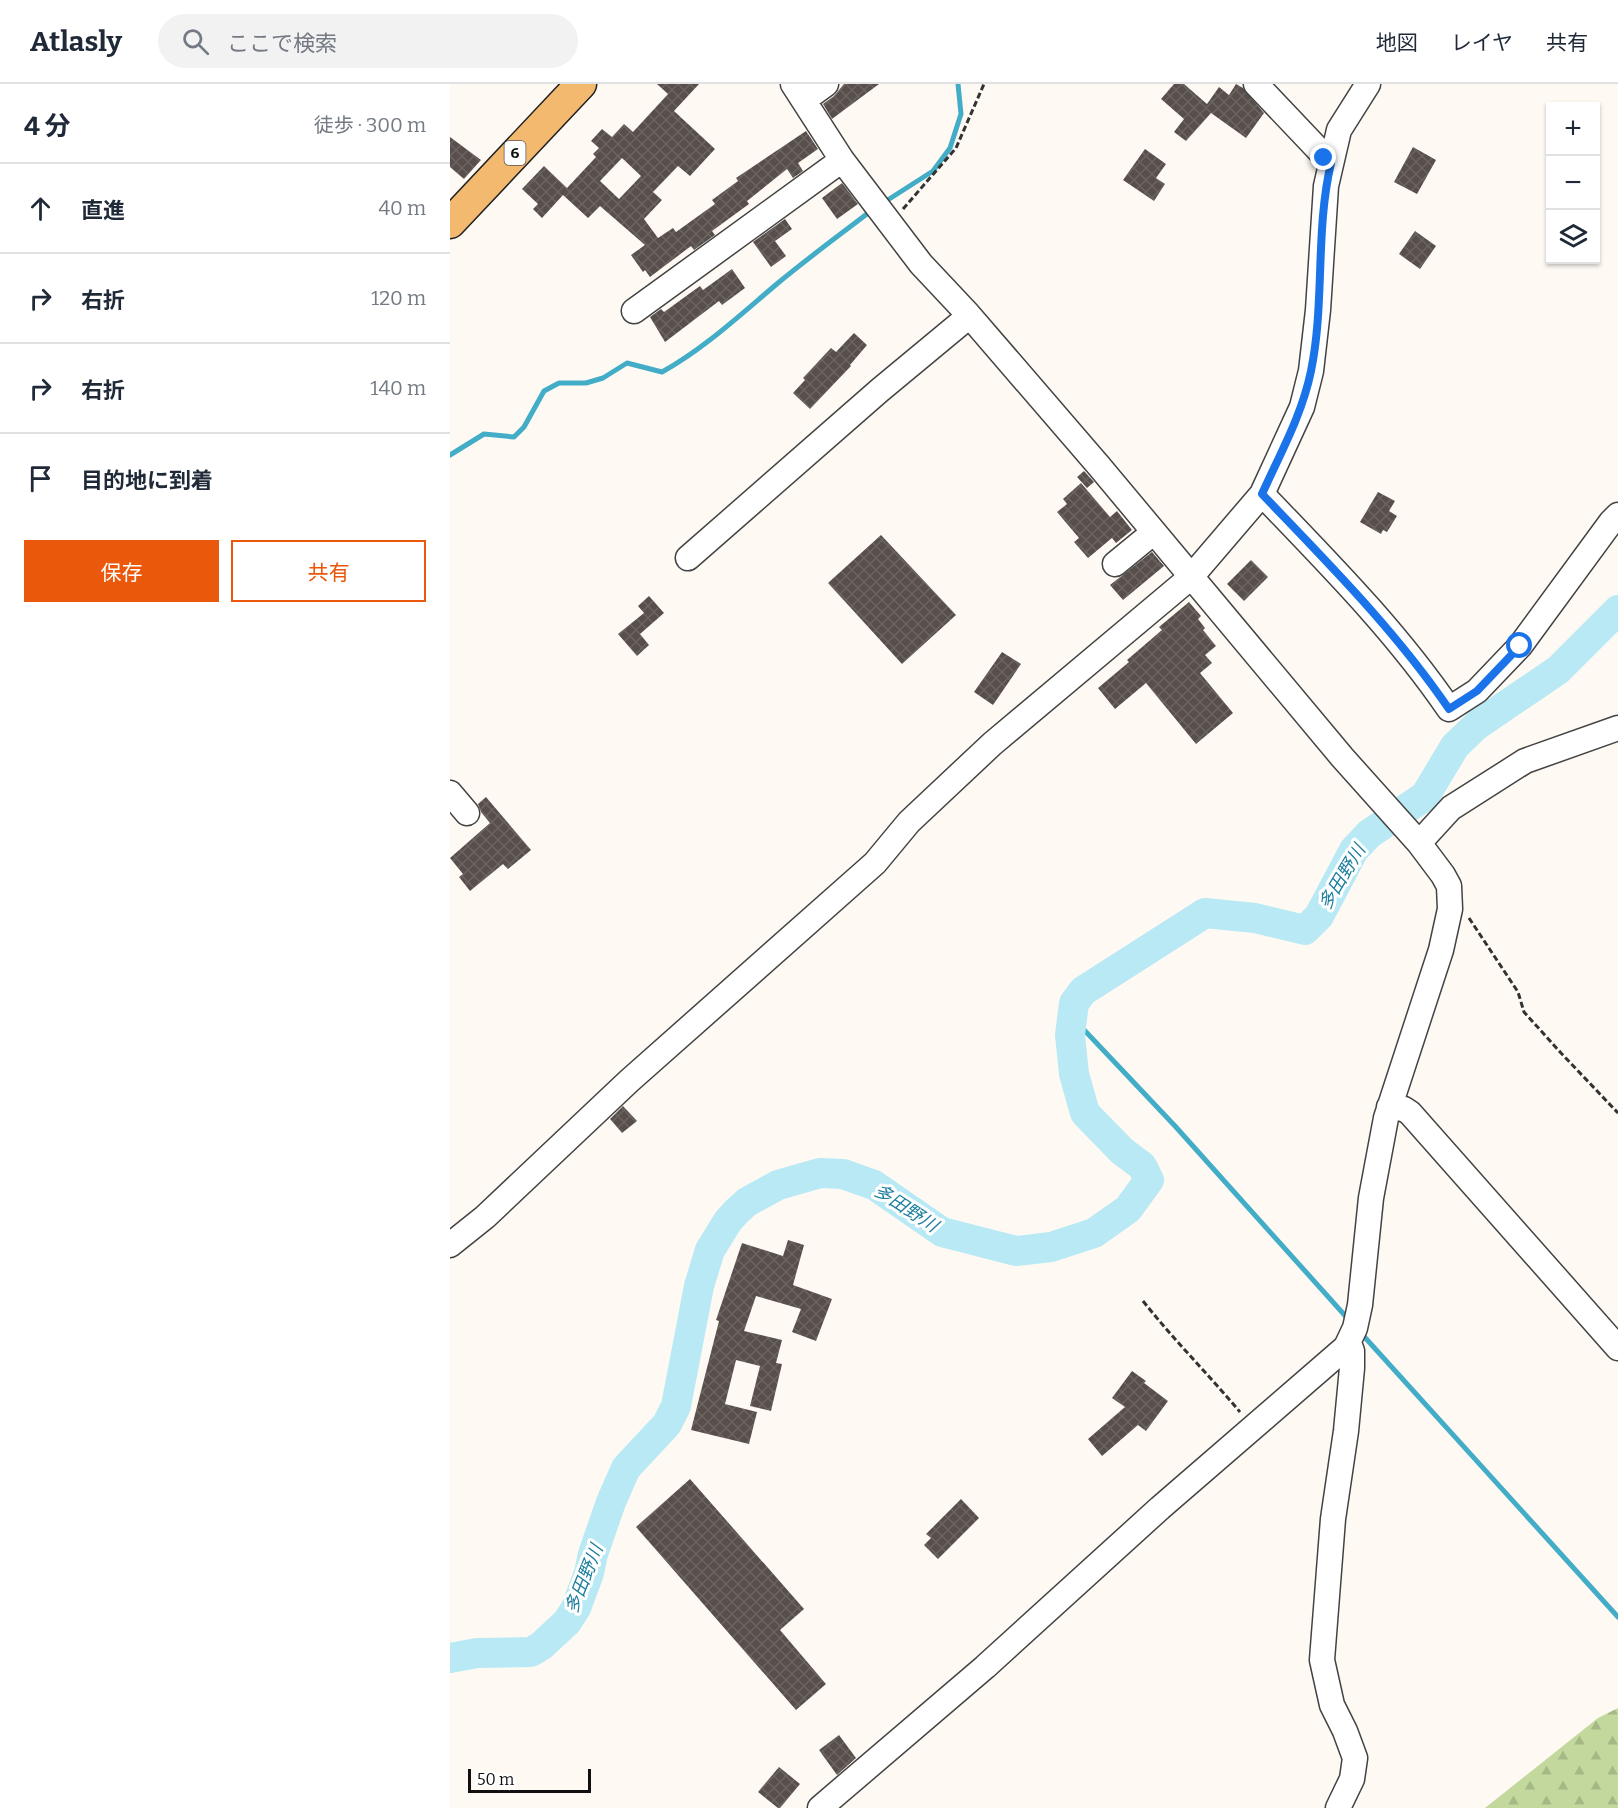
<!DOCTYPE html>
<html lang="ja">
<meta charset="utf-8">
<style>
:root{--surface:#fff;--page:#f2f2f3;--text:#1f2937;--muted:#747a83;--line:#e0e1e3;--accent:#ea580c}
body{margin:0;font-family:Bitter,"Noto Sans JP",serif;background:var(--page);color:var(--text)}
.controls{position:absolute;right:18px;top:18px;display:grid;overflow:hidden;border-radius:0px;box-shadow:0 2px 4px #0004}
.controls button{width:54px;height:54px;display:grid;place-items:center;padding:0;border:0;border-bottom:2px solid var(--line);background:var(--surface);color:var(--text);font:30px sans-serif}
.scale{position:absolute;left:18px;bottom:15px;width:123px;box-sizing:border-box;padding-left:6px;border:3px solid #101010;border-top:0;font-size:16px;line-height:21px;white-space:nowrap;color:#101010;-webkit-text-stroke:4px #fff;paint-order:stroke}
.stop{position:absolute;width:18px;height:18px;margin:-14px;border:4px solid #1a73e8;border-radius:50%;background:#fff}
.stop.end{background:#1a73e8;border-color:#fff;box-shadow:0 2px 6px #0008}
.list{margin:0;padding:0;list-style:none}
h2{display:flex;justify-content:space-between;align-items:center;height:78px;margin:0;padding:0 24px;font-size:26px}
h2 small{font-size:20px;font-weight:400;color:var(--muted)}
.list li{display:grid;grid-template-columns:39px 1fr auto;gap:18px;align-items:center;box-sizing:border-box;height:90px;padding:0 24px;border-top:2px solid var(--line)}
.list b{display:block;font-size:22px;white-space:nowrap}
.list em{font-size:20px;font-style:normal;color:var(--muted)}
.actions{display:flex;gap:12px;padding:18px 24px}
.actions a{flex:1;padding:14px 0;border:2px solid var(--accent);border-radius:0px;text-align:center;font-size:21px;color:var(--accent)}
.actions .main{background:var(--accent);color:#fff}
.icon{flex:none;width:33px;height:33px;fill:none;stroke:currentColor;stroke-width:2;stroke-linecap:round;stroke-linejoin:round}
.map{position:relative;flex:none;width:1168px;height:1724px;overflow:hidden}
header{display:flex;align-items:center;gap:36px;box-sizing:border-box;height:84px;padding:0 30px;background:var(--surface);border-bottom:2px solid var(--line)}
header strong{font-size:28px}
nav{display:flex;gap:33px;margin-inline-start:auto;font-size:21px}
.search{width:420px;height:54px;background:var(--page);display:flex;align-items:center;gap:15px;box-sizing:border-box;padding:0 21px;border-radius:33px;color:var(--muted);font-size:22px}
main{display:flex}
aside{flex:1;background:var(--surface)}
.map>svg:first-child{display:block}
.forest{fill:url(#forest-firs)}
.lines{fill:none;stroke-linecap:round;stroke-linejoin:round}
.stream{stroke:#43adc8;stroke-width:5}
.river{stroke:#b9e9f4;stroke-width:30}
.building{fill:url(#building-cross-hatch);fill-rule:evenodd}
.minor-casing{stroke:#434343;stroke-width:27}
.major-casing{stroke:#212121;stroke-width:33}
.path{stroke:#323232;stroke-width:3;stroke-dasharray:6 3;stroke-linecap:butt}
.minor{stroke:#fff;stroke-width:24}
.major{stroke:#f2b96f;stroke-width:30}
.route{stroke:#1a73e8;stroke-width:8}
.labels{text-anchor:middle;stroke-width:6;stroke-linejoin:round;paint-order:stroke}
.shield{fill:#fff;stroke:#585858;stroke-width:1.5}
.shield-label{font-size:15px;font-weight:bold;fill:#101010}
.water-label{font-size:18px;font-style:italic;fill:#1d7e9d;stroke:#fff}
</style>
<header>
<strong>Atlasly</strong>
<div class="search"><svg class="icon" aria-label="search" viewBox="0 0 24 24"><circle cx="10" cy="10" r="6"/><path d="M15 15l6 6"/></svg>ここで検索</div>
<nav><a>地図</a><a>レイヤ</a><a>共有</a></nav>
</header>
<main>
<aside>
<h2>4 分<small>徒歩 · 300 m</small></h2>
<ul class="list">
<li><svg class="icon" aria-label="ahead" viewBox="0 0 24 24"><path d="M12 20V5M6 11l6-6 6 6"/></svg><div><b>直進</b></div><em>40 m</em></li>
<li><svg class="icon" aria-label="right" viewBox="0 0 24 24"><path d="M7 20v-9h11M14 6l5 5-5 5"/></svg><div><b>右折</b></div><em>120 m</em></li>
<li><svg class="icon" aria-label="right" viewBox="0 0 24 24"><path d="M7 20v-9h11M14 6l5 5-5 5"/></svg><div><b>右折</b></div><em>140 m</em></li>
<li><svg class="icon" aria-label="arrive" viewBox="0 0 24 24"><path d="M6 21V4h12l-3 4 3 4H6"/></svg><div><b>目的地に到着</b></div></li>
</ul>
<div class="actions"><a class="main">保存</a><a>共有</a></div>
</aside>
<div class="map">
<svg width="1168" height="1724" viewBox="0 0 1168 1724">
<defs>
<pattern id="forest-firs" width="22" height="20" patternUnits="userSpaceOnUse" patternTransform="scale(1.5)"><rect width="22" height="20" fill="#c3d89d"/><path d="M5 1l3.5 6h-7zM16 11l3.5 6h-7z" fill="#a6b886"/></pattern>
<pattern id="building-cross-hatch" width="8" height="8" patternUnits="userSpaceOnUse" patternTransform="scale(1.5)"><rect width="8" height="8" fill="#584f4c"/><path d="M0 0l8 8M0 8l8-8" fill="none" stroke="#6b6461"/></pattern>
</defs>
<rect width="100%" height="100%" fill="#fefaf3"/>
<!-- forest -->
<path class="forest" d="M1168 1624V1724H1035L1148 1634Z"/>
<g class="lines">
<!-- stream -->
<path class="stream" d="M433 119 483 87 500 64 511 30 508 0
M0 371 34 350 64 353 74 343 94 307 109 299H136L153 294 177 279 212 288C255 264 291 230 328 199 358 174 391 150 422 126
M621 932 725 1042 899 1236
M910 1248 1168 1533"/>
<!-- river -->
<path class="river" d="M0 1574 27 1569 81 1568 91 1562 117 1538 126 1524 139 1489 143 1470 161 1418 176 1384 217 1340 226 1322 249 1202 260 1166 278 1137 286 1128 297 1118 328 1101 370 1089 393 1090 424 1101 492 1148 566 1167 601 1163 644 1149 678 1125 699 1096 692 1082 672 1067 635 1029 624 990 620 951 624 919 633 907 755 829 805 834 855 846 869 832 904 766 919 750 975 712 1005 662 1027 641 1108 586 1168 526"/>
</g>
<!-- building -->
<path class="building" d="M207 0H249L224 27 265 65 240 92 228 82 203 108 212 116 194 135 208 154 223 144 226 148 265 120 262 116 288 97 286 94 356 47 368 65 348 79 353 87 343 94 337 85 297 117 299 120 262 147 265 151 244 166 241 162 200 193 195 186 193 188 181 171 195 161 150 122 138 134 113 111 92 134 83 125 88 120 72 105 94 82 117 104 146 73 143 70 149 64 141 57 152 45 162 53 174 40 183 48 218 10ZM172 74 191 92 169 115 150 97Z
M394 0H429L382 35 373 20 384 12Z
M724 0H734L757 20 769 3 779 11 786 0 793 4 814 29 796 54 761 29 736 57 724 48 734 35 711 15Z
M0 53 31 76 14 95 0 83Z
M963 63 986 76 967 110 944 98Z
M695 65 716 80 706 94 715 100 704 117 673 96Z
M392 99 408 120 387 135 372 114Z
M335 135 342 145 325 157 336 172 321 183 303 158Z
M965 147 986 162 970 185 949 170Z
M282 185 295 204 272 221 269 217 215 258 200 233 211 225 214 228 250 202 253 206Z
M404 249 417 261 400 281 401 282 360 325 343 309 355 296 353 294 381 264 386 268Z
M634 387 644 398 637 404 627 393Z
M631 399 660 433 667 427 682 446 666 459 662 454 638 474 624 458 629 454 607 428 617 420 613 415Z
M928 408 945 417 939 427 947 432 937 448 933 446 931 450 910 438Z
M431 451 506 531 452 580 378 499Z
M702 468 714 482 673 516 660 501Z
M801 476 818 493 794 517 777 500Z
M199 512 214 529 190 550 199 561 187 572 168 550 194 529 188 522Z
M739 518 751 532 748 535 755 544 753 546 766 562 755 571 762 579 750 589 783 629 746 660 696 599 665 625 648 604 679 578 677 576 712 546 709 543Z
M552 568 571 580 543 621 524 608Z
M36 713 81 766 58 785 53 780 20 807 9 793 13 790 0 774 40 739 31 728 28 720Z
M173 1022 187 1037 172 1049 160 1035Z
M338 1156 354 1161 343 1201 382 1215 366 1257 342 1248 351 1225 306 1212 294 1247 332 1256 326 1279 332 1280 321 1327 300 1322 310 1282 286 1276 275 1320 307 1328 299 1360 241 1346 269 1237 266 1236 292 1159 333 1172Z
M682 1287 696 1297 694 1299 718 1317 696 1347 688 1341 652 1372 638 1355 675 1323 662 1314Z
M240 1395 354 1525 330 1546 376 1600 346 1626 186 1443Z
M511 1415 529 1434 488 1475 474 1461 481 1454 476 1450Z
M389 1651 406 1674 387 1691 369 1666Z
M329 1683 350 1700 330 1724H328L308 1708Z"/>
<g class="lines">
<!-- minor casing -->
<g class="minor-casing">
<path id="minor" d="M343 0 392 76 471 180 518 230 649 382 892 673 969 759 993 791 999 802 1000 825 991 866 936 1034 921 1114 910 1221 905 1244 896 1263 710 1424 535 1583 370 1724
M806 0 881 79
M354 16 376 0
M184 227 392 76
M812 410C878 479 945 546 999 625L1027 607 1070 562 1161 438 1168 431
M238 474 430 306 512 238 518 230
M665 480 704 448
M0 709 17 729
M969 759 1001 724 1075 677 1168 644
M939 1023 954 1025 960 1029 1168 1264
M0 1161 35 1133 179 997 425 779 459 738 542 660 741 493 812 410 852 323 861 287 868 226 876 102 889 46 918 0
M888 1724 902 1695 905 1674 895 1647 882 1621 872 1576 883 1435 896 1347 902 1284V1267L899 1259"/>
</g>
<!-- major casing -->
<g class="major-casing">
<path id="major" d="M0 139 131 0"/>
</g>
<!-- path -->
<path class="path" d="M453 125 506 64 534 0
M1019 834 1068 908 1074 928 1111 969 1168 1029
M693 1217C724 1256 758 1290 790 1328"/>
<!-- minor -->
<use href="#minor" class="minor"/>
<!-- major -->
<use href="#major" class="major"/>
</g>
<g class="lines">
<!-- route -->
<path class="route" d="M874 74 881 79C865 147 875 219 861 287 852 331 830 370 812 410 878 479 945 546 999 625L1027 607 1070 562"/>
</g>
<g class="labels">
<!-- shield labels -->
<rect class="shield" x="54.5" y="57" width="21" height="24" rx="4.5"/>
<g class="shield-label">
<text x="65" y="74">6</text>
</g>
<!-- water labels -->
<g class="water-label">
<text transform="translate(892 793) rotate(-59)" y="6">多田野川</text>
<text transform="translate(456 1124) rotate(33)" y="6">多田野川</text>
<text transform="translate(134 1495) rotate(-68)" y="6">多田野川</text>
</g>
</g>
</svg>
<div class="controls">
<button>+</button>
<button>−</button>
<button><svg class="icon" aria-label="layers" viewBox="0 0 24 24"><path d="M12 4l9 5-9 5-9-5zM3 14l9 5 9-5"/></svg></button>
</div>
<div class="scale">50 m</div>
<div class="stop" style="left:1070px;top:562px"></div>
<div class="stop end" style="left:874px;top:74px"></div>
</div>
</main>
